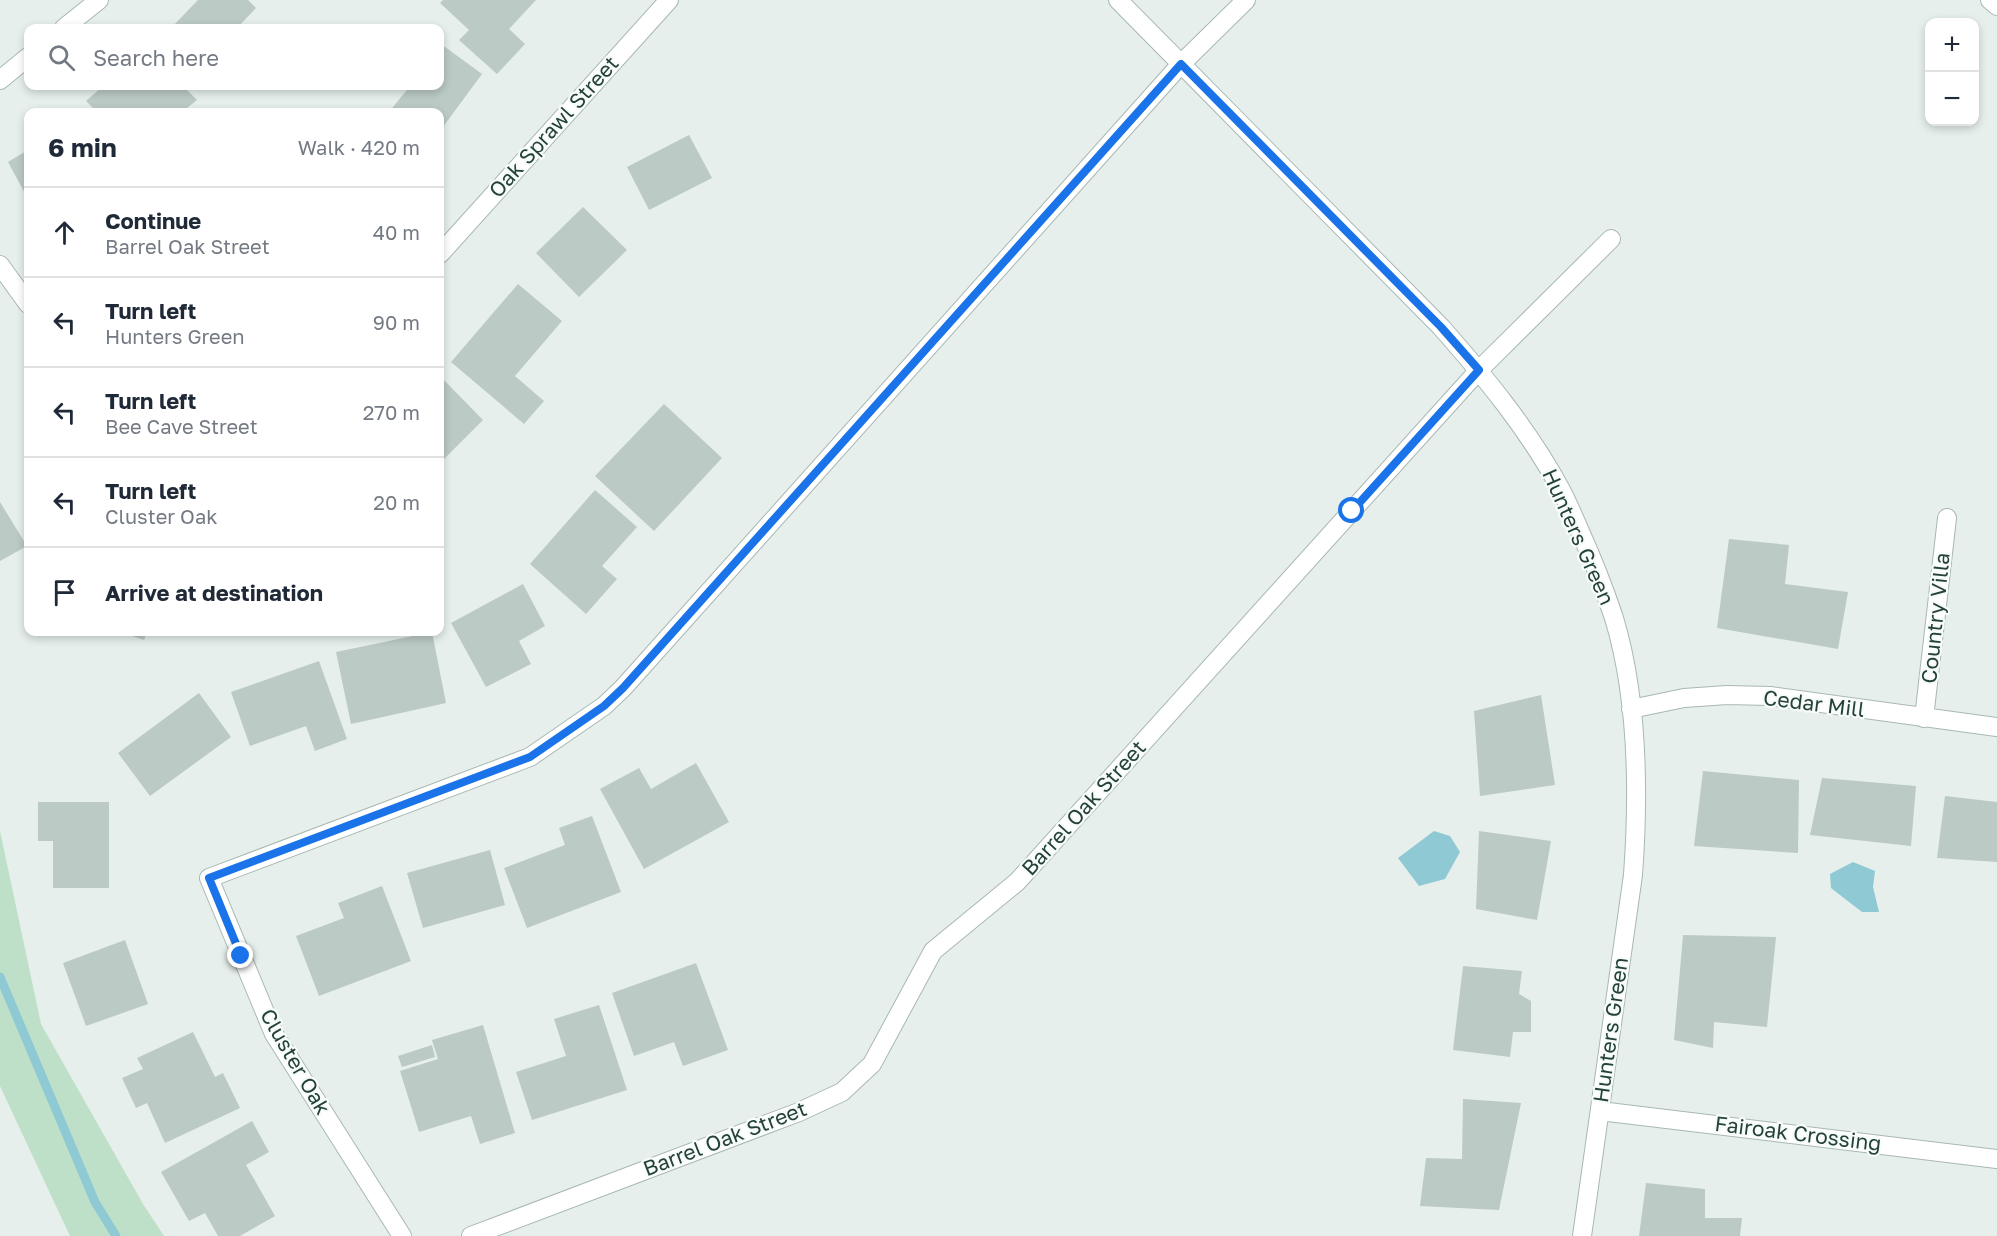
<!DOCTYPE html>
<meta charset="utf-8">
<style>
:root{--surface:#fff;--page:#f6f6f7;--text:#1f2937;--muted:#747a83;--line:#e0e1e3}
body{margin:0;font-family:"Golos Text",sans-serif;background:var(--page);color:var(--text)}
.controls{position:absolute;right:18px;top:18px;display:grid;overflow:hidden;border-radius:12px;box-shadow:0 3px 9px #0003}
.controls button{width:54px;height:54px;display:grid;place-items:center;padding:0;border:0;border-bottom:2px solid var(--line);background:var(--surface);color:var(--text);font:30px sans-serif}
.stop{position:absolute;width:18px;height:18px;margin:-14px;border:4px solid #1a73e8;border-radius:50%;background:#fff}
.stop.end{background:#1a73e8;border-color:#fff;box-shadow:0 2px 6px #0008}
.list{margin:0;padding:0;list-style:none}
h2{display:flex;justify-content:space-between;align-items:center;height:78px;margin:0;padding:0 24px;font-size:26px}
h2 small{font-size:20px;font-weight:400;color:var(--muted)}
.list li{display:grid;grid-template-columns:39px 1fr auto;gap:18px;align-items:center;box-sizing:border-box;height:90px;padding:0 24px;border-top:2px solid var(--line)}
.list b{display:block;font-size:22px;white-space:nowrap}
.list p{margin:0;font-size:20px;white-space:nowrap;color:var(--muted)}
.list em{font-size:20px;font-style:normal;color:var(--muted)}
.icon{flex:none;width:33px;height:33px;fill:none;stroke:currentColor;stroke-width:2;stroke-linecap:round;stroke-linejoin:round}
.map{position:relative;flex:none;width:1997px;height:1236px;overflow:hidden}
.search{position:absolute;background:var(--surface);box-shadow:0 3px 9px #0003;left:24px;top:24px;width:420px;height:66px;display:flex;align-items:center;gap:15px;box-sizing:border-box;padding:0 21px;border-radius:12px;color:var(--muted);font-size:22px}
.panel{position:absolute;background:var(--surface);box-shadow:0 3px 9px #0003;left:24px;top:108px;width:420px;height:528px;border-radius:12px}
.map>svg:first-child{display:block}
.green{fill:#bfe0c8}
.water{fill:#8ec9d4}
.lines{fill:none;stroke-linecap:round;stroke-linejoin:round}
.stream{stroke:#8ec9d4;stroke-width:9}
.building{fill:#bbcac4}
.street-casing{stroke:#a8b8b2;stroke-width:20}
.street{stroke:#fff;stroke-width:18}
.route{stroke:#1a73e8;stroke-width:8}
.labels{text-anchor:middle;stroke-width:4.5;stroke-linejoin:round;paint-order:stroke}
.street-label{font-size:21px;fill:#24423a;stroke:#f7fbf9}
</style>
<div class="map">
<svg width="1997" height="1236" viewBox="0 0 1997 1236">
<rect width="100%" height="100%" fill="#e6efeb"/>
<!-- green -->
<path class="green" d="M0 831 41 1024 143 1204 164 1236H70L0 1086Z"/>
<!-- water -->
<path class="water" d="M1434 831 1450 836 1460 852 1445 879 1419 886 1398 858Z
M1853 862 1875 871 1873 887 1879 912H1862L1831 888 1830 874Z"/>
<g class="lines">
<!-- stream -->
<path class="stream" d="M0 977 95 1202 116 1236"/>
</g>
<!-- building -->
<path class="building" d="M198 0H248L256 8 237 28H171Z
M443 0H536L509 29 525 44 497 74 459 40 469 30 440 3Z
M441 44 482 74 440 131V112H389L410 86H440Z
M103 86H183L197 100 182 112H97L86 101Z
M689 135 712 178 649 210 627 167Z
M28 150V199L8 162Z
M583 207 627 250 579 297 536 253Z
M518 284 562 321 515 376 544 401 524 424 451 362Z
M440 376 483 420 440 463Z
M664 404 722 458 654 531 595 476Z
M595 490 637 527 602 566 617 579 586 614 530 564Z
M0 502 27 546 0 561Z
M1729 539 1789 545 1785 584 1848 592 1838 649 1717 628Z
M523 584 545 626 519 641 531 664 486 687 451 623Z
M120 632H147L144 640Z
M432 632 446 703 351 724 336 652Z
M319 661 347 739 315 751 306 726 250 746 231 692Z
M199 693 231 737 150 796 118 753Z
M1541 695 1555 785 1480 796 1474 711Z
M696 763 729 822 644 869 600 789 639 768 651 789Z
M1703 771 1799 780 1798 853 1694 846Z
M1822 778 1916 786 1911 846 1810 835Z
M1945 796 1997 802V862L1937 858Z
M38 802H109V888H53V841H38Z
M592 816 621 892 527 928 504 868 565 845 559 828Z
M1479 831 1551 841 1537 920 1476 909Z
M490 850 505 905 423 928 407 873Z
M382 886 411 961 319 996 296 936 344 918 338 903Z
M1683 935 1776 937 1767 1027 1714 1022 1713 1048 1674 1040Z
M125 940 148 1004 86 1026 63 963Z
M696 963 728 1050 683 1066 674 1042 634 1056 612 993Z
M1463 966 1522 971 1519 994 1531 1001V1032H1513L1510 1057 1453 1050Z
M599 1005 627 1090 532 1120 516 1072 566 1056 554 1019Z
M483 1025 515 1133 480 1144 471 1116 419 1132 400 1071 438 1059 432 1040Z
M193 1032 215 1077 223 1073 240 1108 165 1143 147 1103 136 1108 122 1078 143 1069 137 1058Z
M432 1045 435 1057 402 1067 398 1056Z
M1463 1099 1521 1103 1499 1210 1420 1206 1426 1158 1462 1159Z
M252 1121 269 1152 246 1165 275 1216 240 1236H218L205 1213 189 1221 161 1172Z
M1646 1183 1705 1189V1218H1742L1740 1236H1639Z"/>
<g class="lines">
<!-- street casing -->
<g class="street-casing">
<path id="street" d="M1118 0 1441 327C1485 377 1528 429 1560 488 1567 501 1573 515 1579 529 1592 558 1604 588 1614 618 1638 698 1639 793 1633 875L1582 1236
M1990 0 1997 6
M64 28 99 0
M0 80 28 57
M440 254 669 0
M0 265 28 304
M1631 709 1684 698 1727 695 1770 696 1997 727
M1924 718 1947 518
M1600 1111 1997 1159
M402 1236 274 1034 209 878 530 757 604 706 623 688 1181 64 1246 0
M471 1236 799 1112 842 1092 872 1064 933 951 1017 882 1479 370 1611 239"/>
</g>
<!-- street -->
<use href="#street" class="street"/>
</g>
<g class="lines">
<!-- route -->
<path class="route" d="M241 956 209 878 530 757 604 706 623 688 1181 64 1441 327 1479 370 1352 511"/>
</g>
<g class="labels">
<!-- street labels -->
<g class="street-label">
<text transform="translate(554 127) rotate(-48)" y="7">Oak Sprawl Street</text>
<text transform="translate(1578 537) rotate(66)" y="7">Hunters Green</text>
<text transform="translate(1936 618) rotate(-84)" y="7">Country Villa</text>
<text transform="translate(1814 704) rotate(7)" y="7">Cedar Mill</text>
<text transform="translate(1084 808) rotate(-48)" y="7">Barrel Oak Street</text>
<text transform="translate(1611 1030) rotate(-82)" y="7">Hunters Green</text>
<text transform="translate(295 1062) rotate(60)" y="7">Cluster Oak</text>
<text transform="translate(1798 1134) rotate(7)" y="7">Fairoak Crossing</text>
<text transform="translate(725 1139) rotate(-21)" y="7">Barrel Oak Street</text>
</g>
</g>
</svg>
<div class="controls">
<button>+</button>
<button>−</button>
</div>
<div class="stop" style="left:1352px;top:511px"></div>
<div class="stop end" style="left:241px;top:956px"></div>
<div class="search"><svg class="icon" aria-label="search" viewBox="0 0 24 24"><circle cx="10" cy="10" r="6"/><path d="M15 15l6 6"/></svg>Search here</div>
<section class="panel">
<h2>6 min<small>Walk · 420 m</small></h2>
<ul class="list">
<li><svg class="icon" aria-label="ahead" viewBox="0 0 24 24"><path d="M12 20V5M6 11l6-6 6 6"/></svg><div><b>Continue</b><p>Barrel Oak Street</p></div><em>40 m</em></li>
<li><svg class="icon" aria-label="left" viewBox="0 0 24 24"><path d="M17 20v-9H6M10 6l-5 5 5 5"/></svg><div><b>Turn left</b><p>Hunters Green</p></div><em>90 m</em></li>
<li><svg class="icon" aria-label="left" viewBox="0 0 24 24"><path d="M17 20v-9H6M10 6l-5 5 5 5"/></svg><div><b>Turn left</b><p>Bee Cave Street</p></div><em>270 m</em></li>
<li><svg class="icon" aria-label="left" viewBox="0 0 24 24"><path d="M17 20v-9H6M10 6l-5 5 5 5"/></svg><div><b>Turn left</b><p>Cluster Oak</p></div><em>20 m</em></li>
<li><svg class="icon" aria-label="arrive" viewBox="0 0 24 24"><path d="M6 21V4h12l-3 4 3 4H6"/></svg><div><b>Arrive at destination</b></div></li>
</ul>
</section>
</div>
